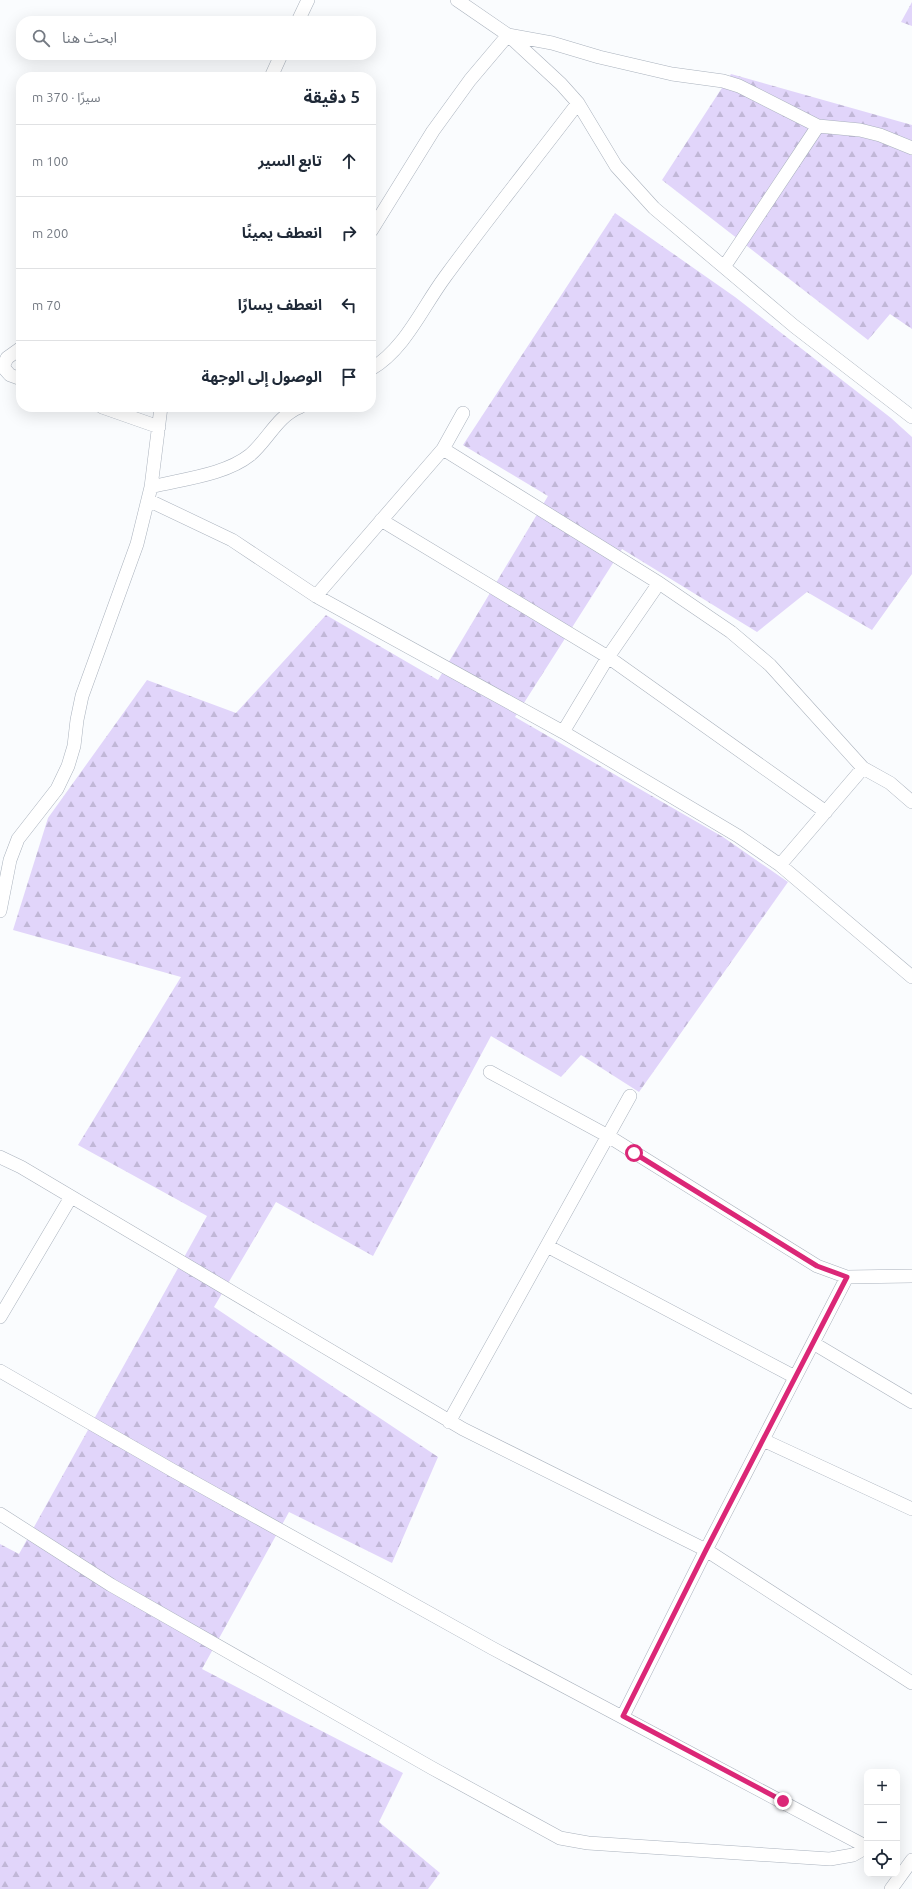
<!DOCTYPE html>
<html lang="ar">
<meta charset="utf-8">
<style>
:root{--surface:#fff;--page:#f2f2f3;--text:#1f2937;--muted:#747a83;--line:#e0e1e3}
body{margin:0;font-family:Ubuntu,"Noto Sans Arabic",sans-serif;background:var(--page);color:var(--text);direction:rtl}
.controls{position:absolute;right:12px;bottom:12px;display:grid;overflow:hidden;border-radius:8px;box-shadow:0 4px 16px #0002}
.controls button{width:36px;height:36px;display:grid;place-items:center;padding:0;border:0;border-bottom:1px solid var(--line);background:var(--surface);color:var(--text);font:20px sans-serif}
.stop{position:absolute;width:12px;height:12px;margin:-9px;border:3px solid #db2777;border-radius:50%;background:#fff}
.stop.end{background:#db2777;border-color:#fff;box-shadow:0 1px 4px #0008}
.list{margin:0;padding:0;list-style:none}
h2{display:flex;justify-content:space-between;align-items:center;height:52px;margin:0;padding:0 16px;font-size:17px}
h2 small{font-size:13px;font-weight:400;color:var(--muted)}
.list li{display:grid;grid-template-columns:26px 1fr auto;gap:12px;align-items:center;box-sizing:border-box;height:72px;padding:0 16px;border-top:1px solid var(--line)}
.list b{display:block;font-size:15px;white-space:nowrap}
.list em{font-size:13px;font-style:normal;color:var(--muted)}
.icon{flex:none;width:22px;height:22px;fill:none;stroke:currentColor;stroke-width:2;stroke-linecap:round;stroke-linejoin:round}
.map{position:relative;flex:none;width:912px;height:1889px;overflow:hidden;direction:ltr}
.search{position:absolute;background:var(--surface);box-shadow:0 4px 16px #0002;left:16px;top:16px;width:360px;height:44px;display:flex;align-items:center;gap:10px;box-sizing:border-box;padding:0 14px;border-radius:16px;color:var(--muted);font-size:15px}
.panel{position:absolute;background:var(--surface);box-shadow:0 4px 16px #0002;left:16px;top:72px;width:360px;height:340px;border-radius:16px;direction:rtl}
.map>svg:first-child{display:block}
.forest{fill:url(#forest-firs)}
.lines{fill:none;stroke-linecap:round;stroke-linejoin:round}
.minor-casing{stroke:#aab2bd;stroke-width:14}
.minor{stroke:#fff;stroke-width:13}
.route{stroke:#db2777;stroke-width:5}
</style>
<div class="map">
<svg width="912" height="1889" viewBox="0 0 912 1889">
<defs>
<pattern id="forest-firs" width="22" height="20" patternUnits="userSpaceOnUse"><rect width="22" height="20" fill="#e1d5fa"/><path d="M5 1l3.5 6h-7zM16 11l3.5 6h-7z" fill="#c1b7d7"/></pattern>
</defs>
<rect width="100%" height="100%" fill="#fafcfe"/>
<!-- forest -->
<path class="forest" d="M912 2V26L901 22Z
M731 74 912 125V329L890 314 868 340 662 180Z
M615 213 735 297 891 418 912 437V574L872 630 807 592 757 632 622 549 515 717 723 837 788 882 639 1092 581 1055 561 1077 491 1036 373 1256 276 1202 214 1307 438 1457 392 1563 289 1512 202 1669 403 1773 379 1822 440 1873 428 1889H0V1544L19 1554 207 1216 78 1145 181 977 13 930 48 818 147 680 236 713 326 615 438 680 548 496 463 445Z"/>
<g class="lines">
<!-- minor casing -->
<g class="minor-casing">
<path id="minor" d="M457 0 508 35 561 84 578 103 616 166 654 208 794 326 912 417
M298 21 308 0
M271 77 281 55
M371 231 433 131 470 80 508 35 552 43 599 57 672 74 723 81 739 86 818 126 860 130 880 135 912 148
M724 267 818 126
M21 348 7 358 3 367 10 375 21 379
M371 369C405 349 422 308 445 277 488 218 534 161 578 103
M102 407 159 427
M443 449 659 583 731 632 770 665 863 768 890 783 912 802
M151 487C182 479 225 475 250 455 268 440 277 416 300 407
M148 500 232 540 316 596 563 732 738 836 780 865 912 977
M381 520 608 657 826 812
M316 596 443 449 463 413
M563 732 608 657 659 583
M780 865 863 768
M0 911 10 860 18 839 57 789 68 766 74 746 77 720 82 696 137 544 151 487 161 407
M490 1072 608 1136 817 1266 847 1277 912 1276
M0 1157 21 1167 463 1429 706 1550 912 1683
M547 1246 795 1377
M0 1317 71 1197
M813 1343 912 1402
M0 1371 172 1470 492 1648 867 1847
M449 1422 630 1096
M763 1440 912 1509
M0 1514 111 1585 432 1768 560 1838 588 1843 830 1859 853 1855 867 1847
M623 1716 706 1550 847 1277
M891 1889 912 1860"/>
</g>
<!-- minor -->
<use href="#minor" class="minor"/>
</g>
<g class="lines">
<!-- route -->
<path class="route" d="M634 1153 817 1266 847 1277 706 1550 623 1716 783 1801"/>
</g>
</svg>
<div class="controls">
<button>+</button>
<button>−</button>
<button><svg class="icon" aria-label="locate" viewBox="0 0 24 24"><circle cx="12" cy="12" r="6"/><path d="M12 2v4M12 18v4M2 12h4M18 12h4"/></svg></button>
</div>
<div class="stop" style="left:634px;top:1153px"></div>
<div class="stop end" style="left:783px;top:1801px"></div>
<div class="search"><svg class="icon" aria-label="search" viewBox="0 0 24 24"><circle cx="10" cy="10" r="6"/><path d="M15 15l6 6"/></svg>ابحث هنا</div>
<section class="panel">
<h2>5 دقيقة<small>سيرًا · 370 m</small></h2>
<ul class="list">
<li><svg class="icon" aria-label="ahead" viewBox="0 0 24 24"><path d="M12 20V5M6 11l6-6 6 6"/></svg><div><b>تابع السير</b></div><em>100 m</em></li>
<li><svg class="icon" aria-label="right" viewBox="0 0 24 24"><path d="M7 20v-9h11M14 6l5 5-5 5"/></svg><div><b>انعطف يمينًا</b></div><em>200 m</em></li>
<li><svg class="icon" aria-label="left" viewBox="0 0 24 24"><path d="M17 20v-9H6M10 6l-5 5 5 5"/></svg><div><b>انعطف يسارًا</b></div><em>70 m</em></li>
<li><svg class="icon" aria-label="arrive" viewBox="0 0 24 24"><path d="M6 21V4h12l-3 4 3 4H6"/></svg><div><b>الوصول إلى الوجهة</b></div></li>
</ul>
</section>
</div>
